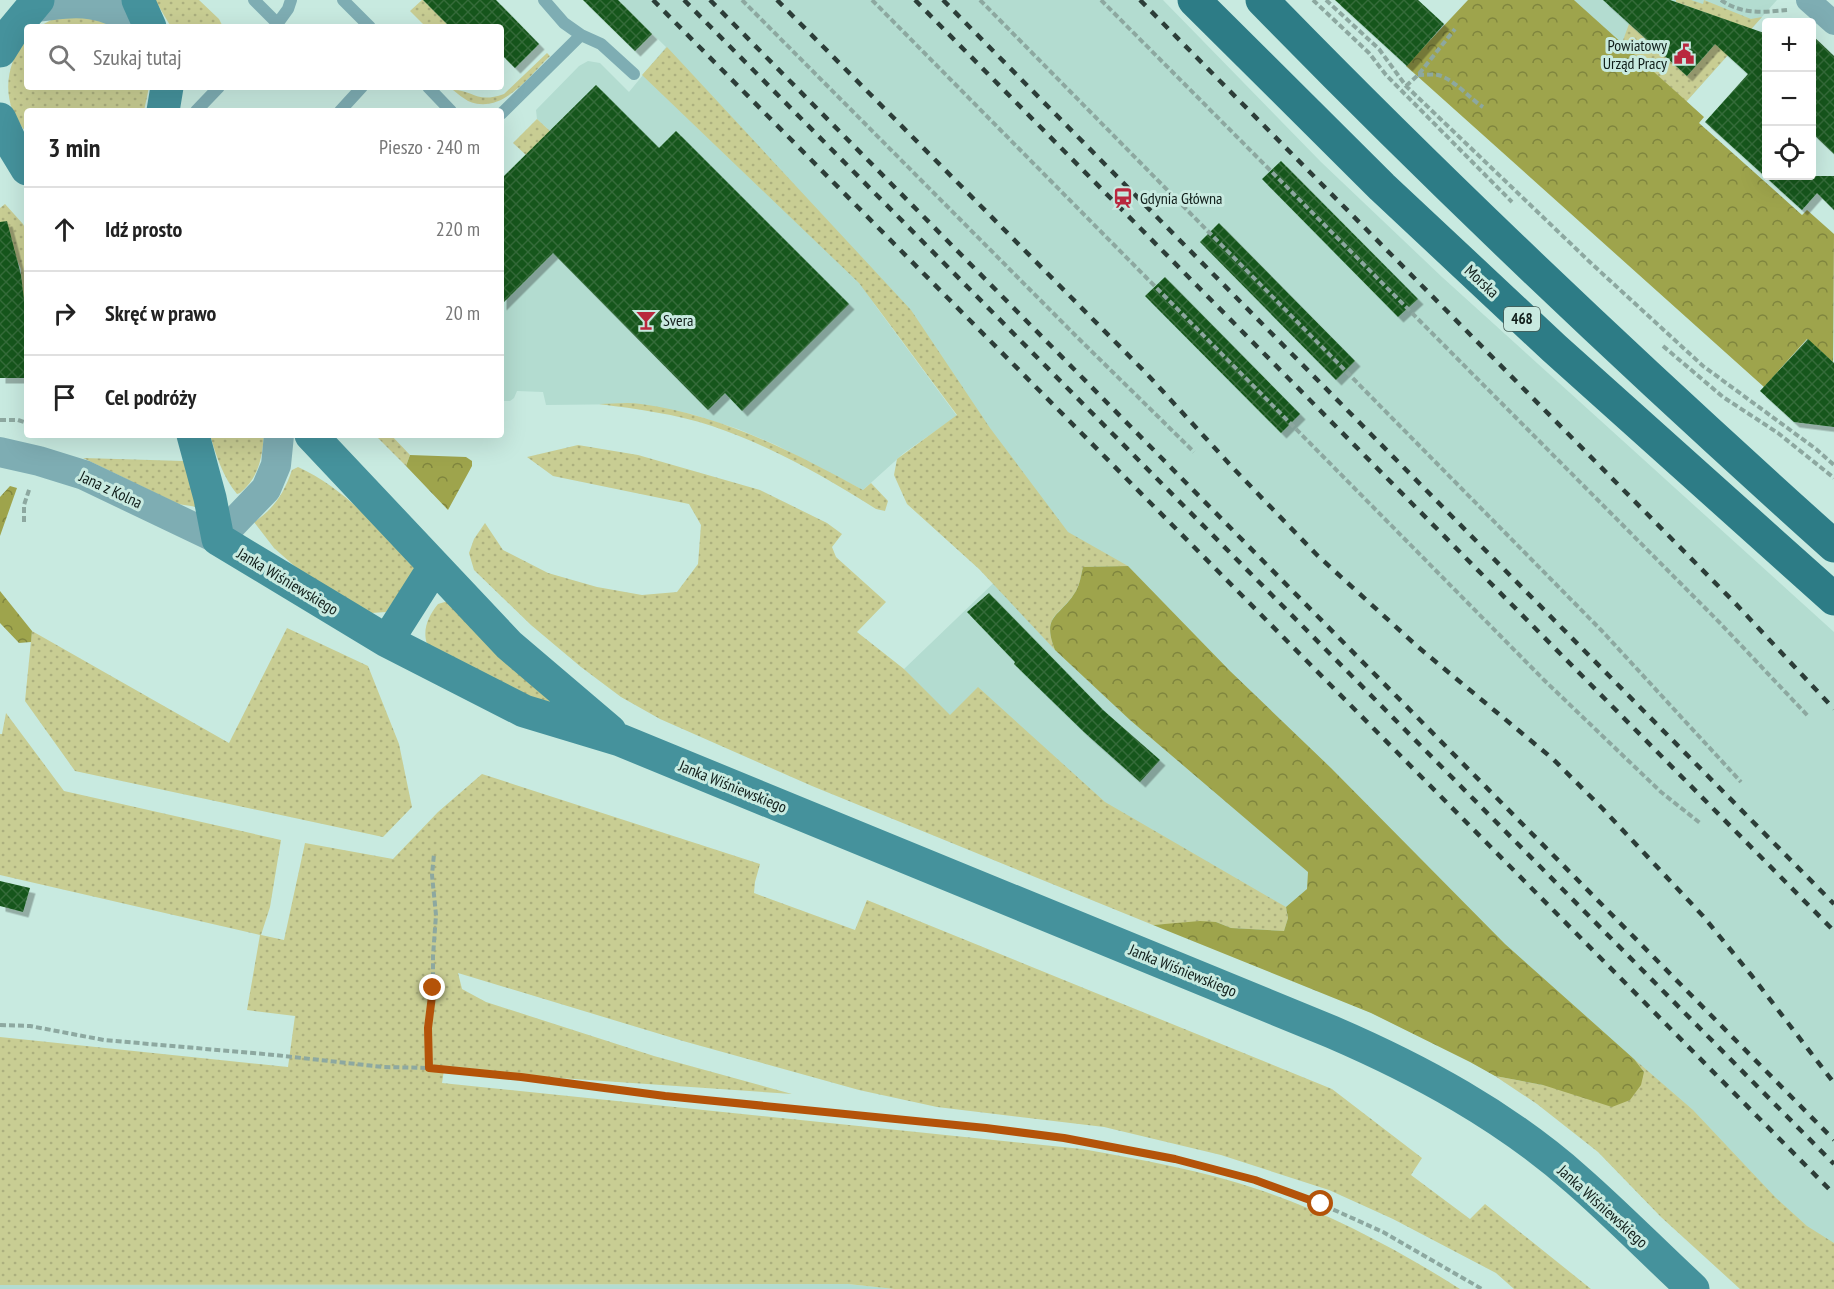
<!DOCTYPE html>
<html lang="pl">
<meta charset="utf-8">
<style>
:root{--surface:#fff;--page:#f2f2f2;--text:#222;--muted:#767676;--line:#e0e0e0}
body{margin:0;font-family:"PT Sans Narrow",sans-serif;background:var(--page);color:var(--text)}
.controls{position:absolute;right:18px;top:18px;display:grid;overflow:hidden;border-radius:6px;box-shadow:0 6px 24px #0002}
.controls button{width:54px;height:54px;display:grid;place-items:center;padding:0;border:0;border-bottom:2px solid var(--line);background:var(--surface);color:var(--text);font:30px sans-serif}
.stop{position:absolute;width:18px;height:18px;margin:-14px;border:4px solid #b45309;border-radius:50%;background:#fff}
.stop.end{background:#b45309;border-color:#fff;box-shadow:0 2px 6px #0008}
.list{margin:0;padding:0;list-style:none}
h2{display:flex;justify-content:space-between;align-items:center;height:78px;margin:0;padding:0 24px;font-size:26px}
h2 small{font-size:20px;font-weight:400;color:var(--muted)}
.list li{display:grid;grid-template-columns:39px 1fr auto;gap:18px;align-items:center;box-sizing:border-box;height:84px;padding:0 24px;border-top:2px solid var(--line)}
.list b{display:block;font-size:22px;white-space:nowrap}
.list em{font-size:20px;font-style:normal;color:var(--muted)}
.icon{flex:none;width:33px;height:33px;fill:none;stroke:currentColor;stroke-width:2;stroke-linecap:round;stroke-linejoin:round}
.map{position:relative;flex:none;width:1834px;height:1289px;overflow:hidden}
.search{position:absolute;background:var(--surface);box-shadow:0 6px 24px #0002;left:24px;top:24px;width:480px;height:66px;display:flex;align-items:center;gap:15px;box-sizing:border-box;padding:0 21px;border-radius:6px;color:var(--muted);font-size:22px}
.panel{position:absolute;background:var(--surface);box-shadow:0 6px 24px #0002;left:24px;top:108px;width:480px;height:330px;border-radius:6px}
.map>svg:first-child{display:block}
.built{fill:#b3dcd0}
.grass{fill:url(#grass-dots)}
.forest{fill:url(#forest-crowns)}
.building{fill:url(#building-cross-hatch);filter:url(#shadow)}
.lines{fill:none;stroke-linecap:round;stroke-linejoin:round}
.path{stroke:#8da8a0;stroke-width:4;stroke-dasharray:6 3;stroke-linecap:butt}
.service{stroke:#7eadb3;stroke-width:12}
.minor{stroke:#7eadb3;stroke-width:24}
.tertiary{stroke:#7eadb3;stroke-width:30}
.secondary{stroke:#45929c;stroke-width:33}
.primary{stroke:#2d7c86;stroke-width:33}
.rail{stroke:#2c3d38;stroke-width:4.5;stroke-dasharray:8 8;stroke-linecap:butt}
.route{stroke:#b45309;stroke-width:8}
.labels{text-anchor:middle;stroke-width:6;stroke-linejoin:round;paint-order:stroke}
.shield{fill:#c8eae0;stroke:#465a54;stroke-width:1.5}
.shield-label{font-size:15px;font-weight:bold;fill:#0f1c18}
.poi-label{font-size:16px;fill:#0f1c18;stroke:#c8eae0;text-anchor:start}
.street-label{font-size:16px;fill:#0f1c18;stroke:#c8eae0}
</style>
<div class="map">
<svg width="1834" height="1289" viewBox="0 0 1834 1289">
<defs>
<pattern id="grass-dots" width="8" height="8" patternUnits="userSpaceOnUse" patternTransform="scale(1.5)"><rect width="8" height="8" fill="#c8cd93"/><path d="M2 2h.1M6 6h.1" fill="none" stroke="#abaf7e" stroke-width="1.8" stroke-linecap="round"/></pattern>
<pattern id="forest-crowns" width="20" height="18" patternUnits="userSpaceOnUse" patternTransform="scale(1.5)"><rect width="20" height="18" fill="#9ea44c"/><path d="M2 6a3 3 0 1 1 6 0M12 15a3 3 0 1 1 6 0" fill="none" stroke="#7f853e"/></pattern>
<pattern id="building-cross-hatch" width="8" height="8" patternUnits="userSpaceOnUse" patternTransform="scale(1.5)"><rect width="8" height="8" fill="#16571a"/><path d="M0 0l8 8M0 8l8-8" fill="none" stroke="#366b3a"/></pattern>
<filter id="shadow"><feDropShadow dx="5.5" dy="5.5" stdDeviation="0" flood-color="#0004"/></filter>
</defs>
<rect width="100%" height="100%" fill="#c8eae0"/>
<!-- built -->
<path class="built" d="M618 0H1163L1321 162 1442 277 1834 632V1289L1567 1102 1242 954 1048 838 904 669 1054 525 872 301 957 416 904 453 863 490 776 445 738 429 691 414 639 404 546 405 543 392 517 391 514 398 510 401H501V179L550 131 537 119 536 110 579 66 588 61 600 63 629 92 666 47Z
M1574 0H1777L1686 102Z
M848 1284 894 1289H0V1285Z"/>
<!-- grass -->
<path class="grass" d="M155 0H199L219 19 223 27H171Z
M422 0H423L450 27H426L410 11Z
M1676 0H1691L1703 4 1704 0 1751 19 1762 17 1686 102 1622 43 1629 24 1687 76 1734 23 1676 2Z
M87 15 118 27H38L55 18Z
M27 36V87H149L144 111H27V133C0 104 4 66 27 36Z
M667 47 911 310 990 428 1068 532 1128 566 1083 567C1081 575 1080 584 1076 591 1060 617 1041 614 1055 650L979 569 907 504 894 475 897 459 957 415 859 283 642 75Z
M547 53 550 56C529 76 502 116 468 101 463 98 458 94 453 90 474 90 476 104 504 94Z
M537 119 550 131 526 155 513 143Z
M5 204 23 224 27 232V307H22L21 269 8 240 0 229V208Z
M599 404C613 404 628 402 641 404 722 415 793 452 863 490L871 483 888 501 885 511 876 509C824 476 771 446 712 426 676 414 637 409 599 404Z
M210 435H264C262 458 259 477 240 493L237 494C223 477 216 455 210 435Z
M375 435H391L410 455 406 466Z
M578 445 638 455 760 490 827 523 842 534 832 547 836 557 886 602 857 632 904 669 950 715 978 687 1105 802 1286 907 1288 918 1284 931 1231 928 1216 922 1153 925 812 786 660 719 621 697 581 667 531 625 474 570 469 553 474 539 485 523 503 550 548 573 597 587 642 595 677 592 698 564 701 525 689 504 553 476 527 457Z
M83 458 184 461 197 507 178 504Z
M298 467C346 489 380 530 416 567L386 612 371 613 300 571 274 548 254 522C274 509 284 493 292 470Z
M448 601 583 717 539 702 427 644C422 629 429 615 438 604Z
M287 628 368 666 399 744 412 807 383 837 75 771 25 701 32 631 229 743Z
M6 713 64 791 281 840 270 907 261 935 284 940 305 843 393 859 438 812 482 774 760 864 755 882 754 893 855 930 867 900 1332 1089 1422 1158 1411 1175 1470 1219 1485 1204 1591 1289H1514L1496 1273 1393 1219 1329 1190 1221 1155 1104 1127 937 1107 859 1090 683 1041 458 973 462 989 486 1002 654 1056 792 1094 444 1070 442 1083 1082 1149C1142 1160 1202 1170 1260 1190 1329 1213 1399 1250 1460 1289H894L848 1284 0 1285V1037L288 1067 295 1016 247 1010 260 935 0 875V734H2Z
M1634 1059 1693 1110 1776 1198 1807 1226 1834 1243V1289H1740L1661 1217 1598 1152 1537 1104 1495 1076 1543 1085 1644 1072Z"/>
<!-- forest -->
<path class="forest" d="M1468 0H1574L1704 117 1699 123 1802 215 1807 210 1834 234 1833 362 1807 339 1764 387 1406 66Z
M410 455 466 457 472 461V466L448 510 406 466Z
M10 486 17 488 0 536V497Z
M1128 566 1230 671 1331 768 1505 944 1634 1059 1644 1072 1641 1085 1630 1100 1612 1107 1543 1085 1495 1076 1470 1062 1371 1013 1153 925 1200 921 1216 922 1231 928 1284 931 1288 918 1286 907 1307 889 1308 872 1130 720 1055 650C1041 614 1060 618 1076 591 1080 584 1081 575 1083 567Z
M0 591 32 631 31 642 19 643 0 623Z"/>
<!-- building -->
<path class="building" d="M423 0H496L539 44 515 68 501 54V27H450Z
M583 0H618L652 34 635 51Z
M1335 0H1418L1444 24 1407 66Z
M1603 0H1670L1767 34V176H1834V210L1817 193 1802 210 1705 122 1748 74 1715 44 1687 76Z
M1812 35 1834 56V154L1812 133Z
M596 85 659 148 676 131 849 304 742 411 725 393 708 410 553 253 501 305V179Z
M1281 161 1418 299 1398 317 1262 179Z
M7 221 21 275 25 308H27V378H0V222Z
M1219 223 1355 361 1336 380 1200 242Z
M1165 277 1300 414 1281 433 1145 296Z
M1808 339 1834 363V427L1794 422 1760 391Z
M989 593 1103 710 1160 760 1140 782 1084 732 1014 664 1015 662 967 612Z
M0 881 30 888 23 912 0 906Z"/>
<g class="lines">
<!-- path -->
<path class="path" d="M742 0 1075 335 1194 452
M872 0 1544 680 1661 792 1700 823
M980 0 1602 631 1741 782
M1101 0 1719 622 1808 716
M1313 0 1369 53 1386 75 1512 202
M1326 0 1379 49 1406 86 1593 265 1703 366 1816 449 1834 465
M1721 0C1742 15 1763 12 1787 10
M1418 75C1425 75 1432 74 1438 75 1454 79 1469 98 1483 107
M1406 86 1418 75 1455 29
M1663 346 1723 397 1778 433 1834 478
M0 420H18L27 423
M24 522V505L30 487
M0 1025 30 1026 104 1040 275 1055 383 1067 429 1068 521 1077 665 1096 760 1104 1064 1138 1175 1159 1255 1180 1321 1204 1383 1232 1482 1289
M429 1068 428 1027 433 988V956L436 915 432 875 434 854"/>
<!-- service -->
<path class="service" d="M254 0 278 24
M343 0 370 27
M544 0 564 23 581 35 601 44 634 74
M275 27 288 9 291 0
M428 87 451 111
M196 111 219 87
M340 111 362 87
M501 114 581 35"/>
<!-- minor -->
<path class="minor" d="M1808 0 1834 23"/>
<!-- tertiary -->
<path class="tertiary" d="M31 8C84 0 100 0 146 27
M0 452 39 461 84 475 218 539 266 489 276 465 279 435"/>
<!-- secondary -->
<path class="secondary" d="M138 0 150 27
M0 51 13 30 38 0
M163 111 167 87
M0 119 11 143 27 169
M193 435 210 498 218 539 387 641 524 711 620 740 1332 1032C1420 1070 1505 1116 1577 1180 1617 1215 1654 1253 1693 1289
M311 435 509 645 610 731
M387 641 434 567"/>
<!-- primary -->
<path class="primary" d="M1194 0 1382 187 1554 348 1834 599
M1262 0C1446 189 1638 370 1834 546"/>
<!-- rail -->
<path class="rail" d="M653 0 1834 1194
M684 0 1834 1164
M710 0 1834 1140
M777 0 1147 374 1234 469 1317 555 1418 647 1553 759 1602 808 1703 916 1752 976 1834 1083
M915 0 1834 931
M943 0 1834 904
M1140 0 1735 603 1834 709"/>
</g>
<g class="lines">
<!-- route -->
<path class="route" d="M433 988 428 1028 429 1068 521 1077 665 1096 986 1128 1064 1138 1175 1159 1255 1180 1321 1204"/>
</g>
<!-- icons -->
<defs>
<g id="civic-bare" transform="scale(1.62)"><path d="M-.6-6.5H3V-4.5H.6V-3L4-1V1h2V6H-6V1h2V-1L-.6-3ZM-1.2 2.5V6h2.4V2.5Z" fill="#b9283e" stroke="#c8eae0" stroke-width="2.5" paint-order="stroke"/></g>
<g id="station-bare" transform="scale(1.62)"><path d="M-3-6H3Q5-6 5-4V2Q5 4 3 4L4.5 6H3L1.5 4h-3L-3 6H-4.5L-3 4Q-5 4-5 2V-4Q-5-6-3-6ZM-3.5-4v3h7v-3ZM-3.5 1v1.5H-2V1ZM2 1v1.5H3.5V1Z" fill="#b9283e" stroke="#c8eae0" stroke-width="2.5" paint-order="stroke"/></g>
<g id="bar-bare" transform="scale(1.62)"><path d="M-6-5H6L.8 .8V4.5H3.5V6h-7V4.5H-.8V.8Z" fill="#b9283e" stroke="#c8eae0" stroke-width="2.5" paint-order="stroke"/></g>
</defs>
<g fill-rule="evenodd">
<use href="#civic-bare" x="1684" y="54"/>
<use href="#station-bare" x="1123" y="198"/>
<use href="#bar-bare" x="646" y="320"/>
</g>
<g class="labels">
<!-- shield labels -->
<rect class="shield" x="1504" y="307" width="36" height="24" rx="4.5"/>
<g class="shield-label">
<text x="1522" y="324">468</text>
</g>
<!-- poi labels -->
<g class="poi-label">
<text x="1667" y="51" text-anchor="end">Powiatowy<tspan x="1667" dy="18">Urząd Pracy</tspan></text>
<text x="1140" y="204">Gdynia Główna</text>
<text x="663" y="326">Svera</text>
</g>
<!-- street labels -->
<g class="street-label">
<text transform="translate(1482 281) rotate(43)" y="6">Morska</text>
<text transform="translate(111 489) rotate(25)" y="6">Jana z Kolna</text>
<text transform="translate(288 581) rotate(31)" y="6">Janka Wiśniewskiego</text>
<text transform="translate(733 786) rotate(22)" y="6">Janka Wiśniewskiego</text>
<text transform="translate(1183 970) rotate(22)" y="6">Janka Wiśniewskiego</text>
<text transform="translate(1603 1206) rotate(42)" y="6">Janka Wiśniewskiego</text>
</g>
</g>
</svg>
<div class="controls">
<button>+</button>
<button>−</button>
<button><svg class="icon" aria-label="locate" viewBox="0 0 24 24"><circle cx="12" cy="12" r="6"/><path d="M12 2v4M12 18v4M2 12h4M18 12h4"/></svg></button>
</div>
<div class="stop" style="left:1321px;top:1204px"></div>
<div class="stop end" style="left:433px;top:988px"></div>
<div class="search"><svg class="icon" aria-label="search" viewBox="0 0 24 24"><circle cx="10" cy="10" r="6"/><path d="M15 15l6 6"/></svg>Szukaj tutaj</div>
<section class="panel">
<h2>3 min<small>Pieszo · 240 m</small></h2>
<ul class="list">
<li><svg class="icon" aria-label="ahead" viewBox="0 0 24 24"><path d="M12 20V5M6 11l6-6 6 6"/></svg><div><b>Idź prosto</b></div><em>220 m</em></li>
<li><svg class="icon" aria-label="right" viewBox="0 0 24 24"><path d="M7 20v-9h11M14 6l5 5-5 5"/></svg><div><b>Skręć w prawo</b></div><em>20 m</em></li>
<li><svg class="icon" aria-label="arrive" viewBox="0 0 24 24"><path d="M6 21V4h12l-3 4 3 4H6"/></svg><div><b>Cel podróży</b></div></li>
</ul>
</section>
</div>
